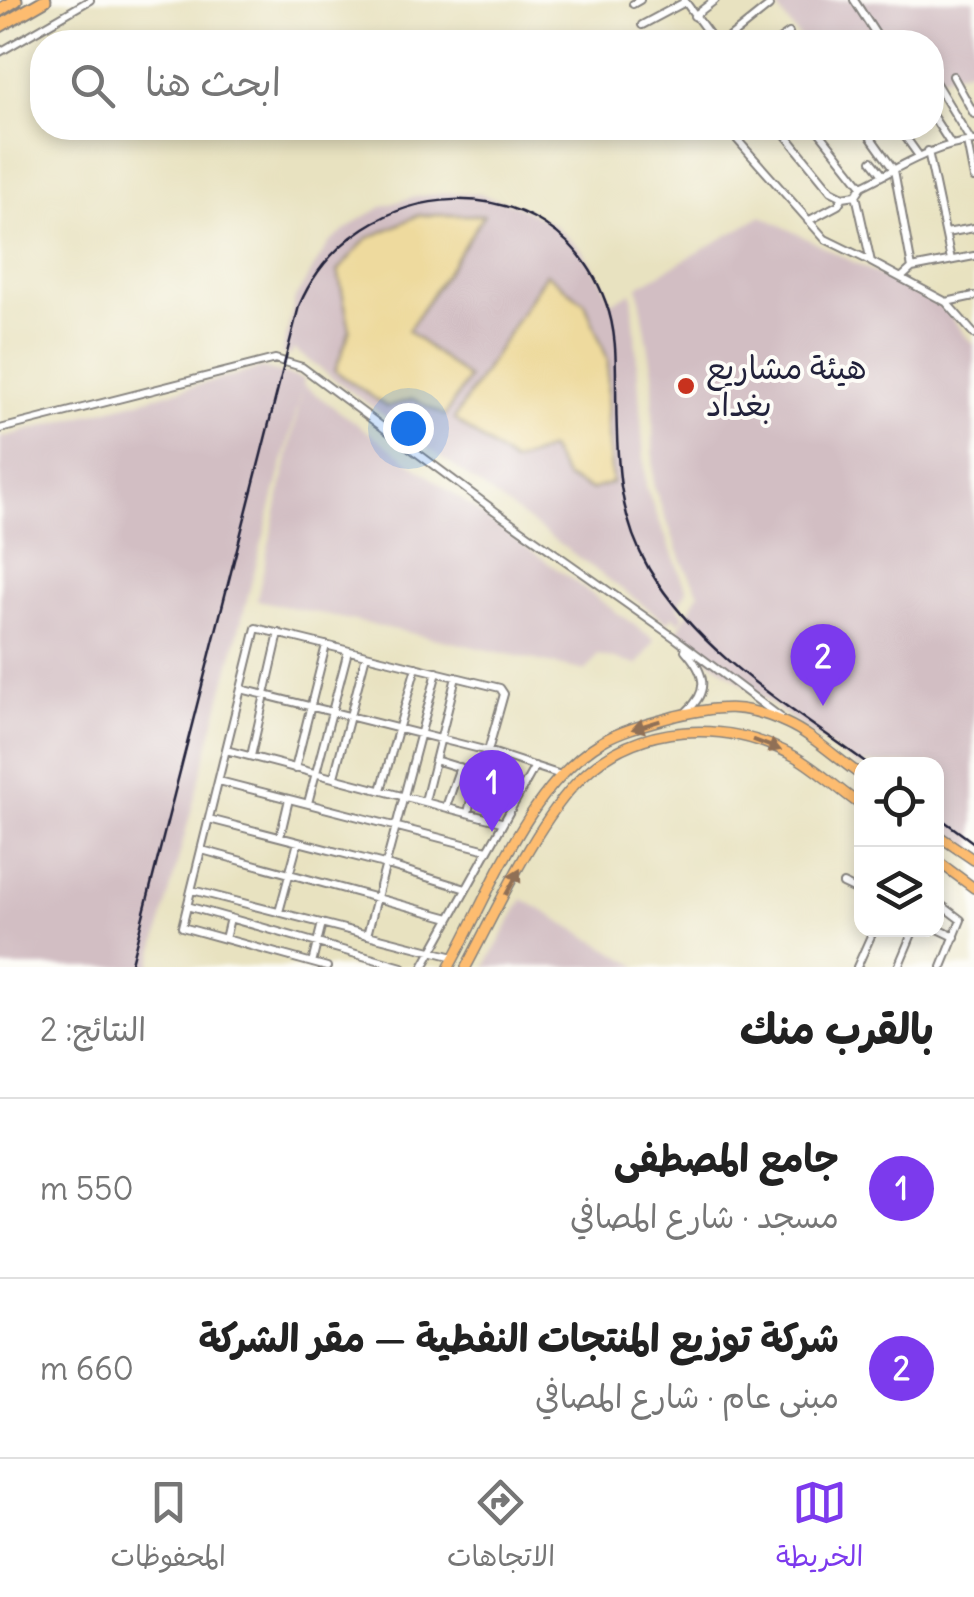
<!DOCTYPE html>
<html lang="ar">
<meta charset="utf-8">
<style>
:root{--surface:#fff;--page:#f2f2f2;--text:#222;--muted:#767676;--line:#e0e0e0;--accent:#7c3aed}
body{margin:0;font-family:Delius,"Playpen Sans Arabic",sans-serif;background:var(--page);color:var(--text);direction:rtl}
.controls{position:absolute;right:30px;bottom:30px;display:grid;overflow:hidden;border-radius:20px;box-shadow:0 5px 15px #0003}
.controls button{width:90px;height:90px;display:grid;place-items:center;padding:0;border:0;border-bottom:2px solid var(--line);background:var(--surface);color:var(--text);font:50px sans-serif}
.you{position:absolute;left:408px;top:428px;width:35px;height:35px;margin:-25px;border:8px solid #fff;border-radius:50%;background:#1a73e8;box-shadow:0 0 0 15px #1a73e833}
.badge{display:grid;place-items:center;width:65px;height:65px;border-radius:50%;background:var(--accent);color:#fff;font-size:32px;font-weight:700}
.pin{position:absolute;translate:-50% -82px;filter:drop-shadow(0 2px 5px #0008)}
.pin::after{content:'';position:absolute;top:52px;width:35px;height:30px;background:inherit;clip-path:polygon(0 0,100% 0,50% 100%)}
.list{margin:0;padding:0;list-style:none}
h2{display:flex;justify-content:space-between;align-items:center;height:130px;margin:0;padding:0 40px;font-size:42px}
h2 small{font-size:32px;font-weight:400;color:var(--muted)}
.list li{display:grid;grid-template-columns:65px 1fr auto;gap:30px;align-items:center;box-sizing:border-box;height:180px;padding:0 40px;border-top:2px solid var(--line)}
.list b{display:block;font-size:38px;white-space:nowrap}
.list p{margin:0;font-size:32px;white-space:nowrap;color:var(--muted)}
.list em{font-size:32px;font-style:normal;color:var(--muted)}
.icon{flex:none;width:55px;height:55px;fill:none;stroke:currentColor;stroke-width:2;stroke-linecap:round;stroke-linejoin:round}
.map{position:relative;flex:none;width:974px;height:967px;overflow:hidden;direction:ltr}
.search{position:absolute;background:var(--surface);box-shadow:0 5px 15px #0003;left:30px;right:30px;top:30px;height:110px;display:flex;align-items:center;gap:25px;box-sizing:border-box;padding:0 35px;border-radius:40px;color:var(--muted);font-size:38px}
.sheet{height:490px;background:var(--surface)}
nav{display:flex;justify-content:space-around;align-items:center;box-sizing:border-box;height:140px;border-top:2px solid var(--line);background:var(--surface);font-size:28px;color:var(--muted)}
nav a{display:grid;justify-items:center;gap:5px}
nav .on{color:var(--accent)}
.map>svg:first-child{display:block}
.industrial{fill:#d2bec3}
.sand{fill:#eeda9e;stroke:#887e6c;stroke-width:2.5}
.lines{fill:none;stroke-linecap:round;stroke-linejoin:round}
.minor-casing{stroke:#85827e;stroke-width:10}
.major-casing{stroke:#85827e;stroke-width:12}
.highway-casing{stroke:#85827e;stroke-width:15}
.minor{stroke:#fff;stroke-width:6}
.major{stroke:#fdbc70;stroke-width:9}
.highway{stroke:#fdbc70;stroke-width:11}
.rail{stroke:#22223b;stroke-width:2.5}
.oneway{fill:#906f56}
.poi-dot{fill:#c8321e;stroke:#fdfcf7;stroke-width:4}
.labels{text-anchor:middle;stroke-width:8;stroke-linejoin:round;paint-order:stroke}
.poi-label{font-size:32px;fill:#22223b;stroke:#fdfcf7;text-anchor:start}
</style>
<div class="map">
<svg width="974" height="967" viewBox="0 0 974 967">
<rect width="100%" height="100%" fill="#fdfcf7"/>
<filter id="ink" filterUnits="userSpaceOnUse"><feTurbulence type="fractalNoise" baseFrequency=".01" numOctaves="2"/><feDisplacementMap in="SourceGraphic" scale="20" xChannelSelector="R" yChannelSelector="G"/><feConvolveMatrix kernelMatrix="1 2 1 2 8 2 1 2 1" color-interpolation-filters="sRGB"/></filter>
<filter id="wash" filterUnits="userSpaceOnUse"><feTurbulence type="fractalNoise" baseFrequency=".0048" numOctaves="4" result="noise"/><feDisplacementMap in="SourceGraphic" scale="40" xChannelSelector="R" yChannelSelector="G"/><feGaussianBlur stdDeviation="2.25" result="paint"/><feColorMatrix in="noise" values="0 0 0 0 0 0 0 0 0 0 0 0 0 0 0 0 0 1.4 0 .05"/><feComposite in="paint" operator="in"/></filter>
<g filter="url(#wash)">
<rect width="100%" height="100%" fill="#e8e2c0"/>
<!-- industrial -->
<path class="industrial" d="M771 0H974V68L932 79V42H803Z
M445 193 478 194 515 204 554 225 582 250 605 285 611 302 632 292 646 488 687 590 678 606 684 615 680 623 673 616 668 623 293 349 291 356 282 354 295 298 329 243 360 219 384 206 413 197Z
M762 216 943 307 974 346V850L937 823 936 764H862L861 769 675 635 699 593 682 561 653 484V373L638 286Z
M262 368 304 379 303 385 655 640 638 665 598 655 586 671 257 600 303 387 150 967H0V438Z
M523 899 639 967H485Z"/>
<!-- sand -->
<path class="sand" d="M419 215H484L408 331 468 378 445 416 413 399 387 407 335 371 350 330 338 271 366 239Z
M546 273 585 303 608 360 607 427 612 483 591 490 566 478 549 449 513 463 454 419Z"/>
</g>
<g filter="url(#ink)">
<g class="lines">
<!-- minor casing -->
<g class="minor-casing">
<path id="minor" d="M684 0 715 42
M854 0 881 42
M633 4 640 0
M694 16 715 0
M642 25 685 2
M724 42 769 6
M776 42 789 33
M0 52 90 0
M953 76 974 114
M934 80 971 141
M932 115 950 143
M727 128 825 239 870 261
M780 128 831 191 843 197 856 195
M816 128 862 186
M864 128 894 170 912 268 901 278
M899 128 919 156
M974 141C932 145 899 168 862 186L856 195 871 262 946 302 974 334
M967 142 974 178
M928 151 951 260
M872 161 883 175
M808 221 838 205 843 197
M946 233 974 228
M912 268 974 256
M946 302 974 296
M0 429 275 359 302 367 495 511 675 638 780 717
M685 650C704 672 711 690 687 711
M241 689 488 751 561 775
M226 750 501 822
M251 756 279 633
M435 760 477 773 468 813
M295 769 326 645
M334 777 366 655
M219 781 487 850
M381 790 416 667
M425 801 456 677
M308 803 348 651
M446 807 460 767
M209 819 384 864 466 889
M280 837 289 799
M202 850 450 918
M843 884 862 893
M192 890 454 957
M936 901 961 920 942 967
M187 906 402 967
M279 912 298 842
M936 928 955 937
M367 935 437 672
M225 939 230 918
M312 963 322 923
M327 967 182 927 256 628 500 688 504 694 488 751
M423 967 535 766
M857 967 874 929
M898 967 914 929"/>
</g>
<!-- major casing -->
<g class="major-casing">
<path id="major" d="M936 834 974 860
M936 860 974 888
M449 967C490 894 527 786 603 741 624 729 651 723 675 716 718 706 744 703 786 723 813 735 837 759 862 776
M466 967C496 911 537 821 581 778 638 722 726 719 794 756 817 769 839 790 862 806"/>
</g>
<!-- highway casing -->
<g class="highway-casing">
<path id="highway" d="M0 10 16 0
M0 26 45 0"/>
</g>
<!-- minor -->
<use href="#minor" class="minor"/>
<!-- major -->
<use href="#major" class="major"/>
<!-- highway -->
<use href="#highway" class="highway"/>
<!-- rail -->
<path class="rail" d="M936 815 974 843
M130 967 299 306C357 170 554 160 606 303 616 329 616 358 616 386 617 451 615 511 649 569 700 655 790 707 868 764"/>
</g>
<!-- one-way arrows -->
<defs><path id="oneway-solid" d="M-6-.8H1V-3.2L6.5 0L1 3.2V.8H-6Z" transform="scale(2.5)"/></defs>
<g class="oneway">
<use href="#oneway-solid" transform="translate(646 725) rotate(163)"/>
<use href="#oneway-solid" transform="translate(767 745) rotate(21)"/>
<use href="#oneway-solid" transform="translate(513 882) rotate(-61)"/>
</g>
</g>
<!-- markers -->
<circle class="poi-dot" cx="686" cy="386" r="10"/>
<g class="labels">
<!-- poi labels -->
<g class="poi-label">
<text x="706" y="379">هيئة مشاريع<tspan x="706" dy="37">بغداد</tspan></text>
</g>
</g>
</svg>
<div class="controls">
<button><svg class="icon" aria-label="locate" viewBox="0 0 24 24"><circle cx="12" cy="12" r="6"/><path d="M12 2v4M12 18v4M2 12h4M18 12h4"/></svg></button>
<button><svg class="icon" aria-label="layers" viewBox="0 0 24 24"><path d="M12 4l9 5-9 5-9-5zM3 14l9 5 9-5"/></svg></button>
</div>
<div class="you"></div>
<div class="pin badge" style="left:492px;top:832px">1</div>
<div class="pin badge" style="left:823px;top:706px">2</div>
<div class="search"><svg class="icon" aria-label="search" viewBox="0 0 24 24"><circle cx="10" cy="10" r="6"/><path d="M15 15l6 6"/></svg>ابحث هنا</div>
</div>
<section class="sheet">
<h2>بالقرب منك<small>النتائج: 2</small></h2>
<ul class="list">
<li><span class="badge">1</span><div><b>جامع المصطفى</b><p>مسجد · شارع المصافي</p></div><em>550 m</em></li>
<li><span class="badge">2</span><div><b>شركة توزيع المنتجات النفطية — مقر الشركة</b><p>مبنى عام · شارع المصافي</p></div><em>660 m</em></li>
</ul>
</section>
<nav>
<a class="on"><svg class="icon" aria-label="map" viewBox="0 0 24 24"><path d="M3 6l6-2 6 2 6-2v14l-6 2-6-2-6 2zM9 4v14M15 6v14"/></svg>الخريطة</a>
<a><svg class="icon" aria-label="directions" viewBox="0 0 24 24"><path d="M12 3l9 9-9 9-9-9zM9 14v-3h6M13 9l2 2-2 2"/></svg>الاتجاهات</a>
<a><svg class="icon" aria-label="saved" viewBox="0 0 24 24"><path d="M7 4h10v16l-5-4-5 4z"/></svg>المحفوظات</a>
</nav>
